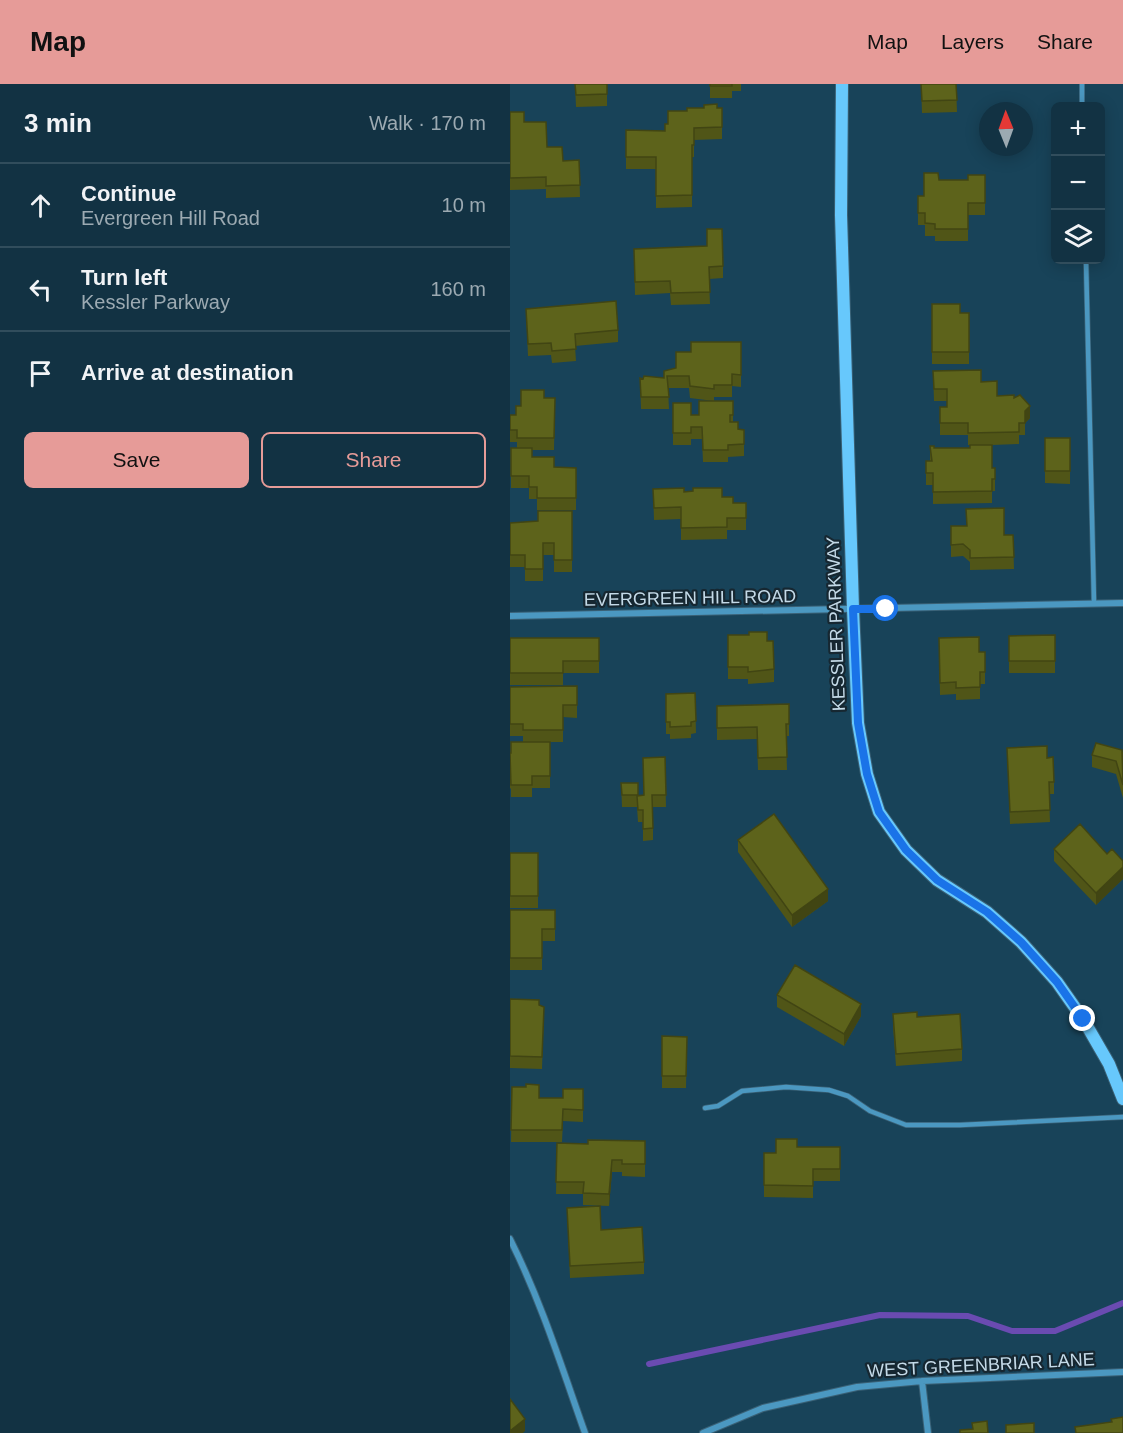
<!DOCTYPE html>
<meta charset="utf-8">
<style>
:root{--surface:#123243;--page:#1f3e4e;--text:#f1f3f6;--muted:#9caab2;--line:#314d5c;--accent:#e69b98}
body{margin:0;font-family:Helvetica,sans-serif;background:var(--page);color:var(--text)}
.controls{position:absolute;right:18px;top:18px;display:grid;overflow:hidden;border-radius:9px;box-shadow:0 3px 15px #0003}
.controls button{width:54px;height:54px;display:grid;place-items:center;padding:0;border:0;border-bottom:2px solid var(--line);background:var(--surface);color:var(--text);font:30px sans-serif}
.compass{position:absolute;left:469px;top:18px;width:54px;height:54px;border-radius:50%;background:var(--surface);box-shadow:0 3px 15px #0003;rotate:359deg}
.stop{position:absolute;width:18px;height:18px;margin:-14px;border:4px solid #1a73e8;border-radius:50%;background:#fff}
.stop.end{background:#1a73e8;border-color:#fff;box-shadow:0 2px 6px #0008}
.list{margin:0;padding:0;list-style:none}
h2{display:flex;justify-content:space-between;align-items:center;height:78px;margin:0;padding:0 24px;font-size:26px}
h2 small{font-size:20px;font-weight:400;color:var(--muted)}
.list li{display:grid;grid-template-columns:39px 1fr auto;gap:18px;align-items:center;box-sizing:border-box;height:84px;padding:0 24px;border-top:2px solid var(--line)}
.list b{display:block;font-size:22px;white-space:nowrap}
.list p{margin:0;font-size:20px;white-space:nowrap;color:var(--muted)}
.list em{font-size:20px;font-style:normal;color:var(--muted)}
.actions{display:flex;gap:12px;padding:18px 24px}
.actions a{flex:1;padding:14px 0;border:2px solid var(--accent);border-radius:9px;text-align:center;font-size:21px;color:var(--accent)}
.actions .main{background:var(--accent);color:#111}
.icon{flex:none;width:33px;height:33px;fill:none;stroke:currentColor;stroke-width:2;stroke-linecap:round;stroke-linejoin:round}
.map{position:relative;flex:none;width:613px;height:1349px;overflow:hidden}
header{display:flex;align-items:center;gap:36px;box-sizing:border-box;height:84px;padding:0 30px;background:var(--accent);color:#111}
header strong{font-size:28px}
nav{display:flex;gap:33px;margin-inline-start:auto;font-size:21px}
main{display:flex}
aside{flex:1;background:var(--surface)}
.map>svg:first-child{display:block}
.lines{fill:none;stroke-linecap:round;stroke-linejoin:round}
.stream{stroke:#6a4bb1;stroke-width:6}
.lane-casing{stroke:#3a6176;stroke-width:6}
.street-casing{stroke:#3a6176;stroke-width:8}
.secondary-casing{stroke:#3a6176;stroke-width:14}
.lane{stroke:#4b98c1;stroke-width:4.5}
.street{stroke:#4b98c1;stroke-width:6}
.secondary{stroke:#67c8fc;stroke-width:12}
.wall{fill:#505517}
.shaded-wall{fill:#414513}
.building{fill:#5d631b;stroke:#414513;stroke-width:1.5}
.route{stroke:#1a73e8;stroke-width:8}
.labels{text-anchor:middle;stroke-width:4.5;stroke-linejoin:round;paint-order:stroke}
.street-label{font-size:18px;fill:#c4dae8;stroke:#162731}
</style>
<header>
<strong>Map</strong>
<nav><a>Map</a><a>Layers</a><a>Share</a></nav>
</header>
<main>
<aside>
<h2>3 min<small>Walk · 170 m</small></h2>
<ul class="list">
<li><svg class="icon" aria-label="ahead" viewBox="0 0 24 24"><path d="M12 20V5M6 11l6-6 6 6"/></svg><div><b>Continue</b><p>Evergreen Hill Road</p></div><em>10 m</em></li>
<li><svg class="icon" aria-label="left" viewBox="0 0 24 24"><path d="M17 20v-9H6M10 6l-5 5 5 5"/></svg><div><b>Turn left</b><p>Kessler Parkway</p></div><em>160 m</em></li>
<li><svg class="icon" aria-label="arrive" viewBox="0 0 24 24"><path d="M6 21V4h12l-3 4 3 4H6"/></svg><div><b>Arrive at destination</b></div></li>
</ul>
<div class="actions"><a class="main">Save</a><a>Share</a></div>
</aside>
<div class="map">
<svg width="613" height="1349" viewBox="0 0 613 1349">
<rect width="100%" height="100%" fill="#184359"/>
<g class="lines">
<!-- stream -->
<path class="stream" d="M139 1280 370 1231 458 1232 502 1247H545L613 1219"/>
<!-- lane casing -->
<g class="lane-casing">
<path id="lane" d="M572 0V22
M576 176 584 519
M195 1024 208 1022 232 1007 276 1003 319 1006 338 1012 360 1027 396 1041H450L613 1033"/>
</g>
<!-- street casing -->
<g class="street-casing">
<path id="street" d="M0 532 613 519
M0 1155C31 1217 52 1284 75 1349
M412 1297 418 1349
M193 1349 253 1324 347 1303 412 1297 613 1288"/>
</g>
<!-- secondary casing -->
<g class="secondary-casing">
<path id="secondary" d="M332 0 331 131 343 525 348 639 357 690 369 728 396 766 427 796 477 828 511 858 547 898 573 935 599 980 613 1015"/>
</g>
<!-- lane -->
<use href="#lane" class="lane"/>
<!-- street -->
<use href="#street" class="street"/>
<!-- secondary -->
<use href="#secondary" class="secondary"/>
</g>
<!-- wall -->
<path class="wall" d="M65 0H97V22L66 23Z
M200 0H231V7H222V14H200Z
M411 0H446L447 28 412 29Z
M207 24H212V55L184 56V73H182V123L146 124V85H116V46L155 47 158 40 177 27Z
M0 28 14 38 37 63 53 77 69 76 70 113 36 114V105L0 106Z
M475 91V131H458V157H425V152H415V141H408V112H414L458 96Z
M124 165 213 182V194L199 195 200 220 161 221 160 209 125 211Z
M422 220 450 229H459V280H422Z
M16 225 108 246V258L65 262 66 277 42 279 41 271 18 272Z
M231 258V303L222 302V313H204V317L180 314 179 304H158L159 325H131L130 294H154L166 284 181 268Z
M423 287 471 298 487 312 504 314 520 334 515 339V351H509V360L482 361V384L485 395V407H482V419L423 420V401H416V377H420V362L424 364H460V361H458V351H430V323H437V317H424Z
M34 314H45L44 366H22V373L44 383 66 384V426H27V415H19V404H1V364H7V358H0V331H6L11 322Z
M223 317V338L228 345 234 346V372L218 373V378H193L192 355H181V361H163V319L181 331H189Z
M535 354H560V400L535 399Z
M143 405 174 408 212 413 223 419H236V446H217V455L171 456V435L144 436Z
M62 427V488H44V471H33V497H15V483H0V439L28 437Z
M441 442 494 451H503L504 485 460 486V478L453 472 441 473Z
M218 551 257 557 264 585V598L238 600V595H218Z
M545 551V589H499V552Z
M0 554H89V589H53V601H0Z
M429 554 469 568H475V600H470V615L446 616V610L430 611Z
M67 602V634L53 633V658H23H40V704H22V713H1V705L0 704V669L13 658V652H0V603Z
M185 609 186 649 181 650V654L160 655V650H156V610Z
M279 620V652H276L277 686H248L247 655 207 656V622Z
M497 664 537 674 544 698V710H539L540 738 500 740Z
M613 668V714L606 690 582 683V671Z
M155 673 156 723H143V756L133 757V738H128L127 723H112L111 699 128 712 133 711Z
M228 756 318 817 282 843 228 768Z
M544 765 597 770 613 777V795L586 821 544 777Z
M0 769H28V824H0Z
M0 826H45V857H32V886H0Z
M267 911 351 932 334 962 267 923Z
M0 915 34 923 32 985 0 984Z
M383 930 407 933 452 965V977L386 982 383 942Z
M152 952 177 953 176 1004H152Z
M2 1003 29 1014H53L73 1005V1038L53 1037 52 1058H1Z
M135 1057V1093L112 1092V1088H102L99 1122 73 1121V1110H46L47 1059 78 1060Z
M287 1063H330V1097H303V1114L254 1113V1069H266Z
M57 1124 91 1146 134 1178V1190L60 1194Z"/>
<!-- shaded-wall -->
<path class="shaded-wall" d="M520 322V334L515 339V351V327Z
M613 783V795L586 821V809Z
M318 805V817L282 843V831Z
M351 920V932L334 962V950Z
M102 1076V1088L99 1122V1110Z
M15 1335V1347L13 1349H0V1347Z"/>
<!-- building -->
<path class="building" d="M65 0H97V10L66 11Z
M200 0H222V2H200Z
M411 0H446L447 16 412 17Z
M207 20V24H212V43L184 44V61H182V111L146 112V73H116V46L155 47V40H158V27H177V24H194V21Z
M0 28H14V38H36L37 63H52L53 77 69 76 70 101 36 102V93L0 94Z
M414 89H428L429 96H458V91H475V119H458V145H425V140L415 139V129H408V112H414Z
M197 145H212L213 182 199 183 200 208 161 209 160 197 125 198 124 165 197 162Z
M106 217 108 246 65 250 66 265 42 267 41 259 18 260 16 225Z
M422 220H450V229H459V268H422Z
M181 258H231V291L222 290V301H204V305L180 302 179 292H157L159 313H131L130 294 133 295 134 292 154 294V287L166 284V268H181Z
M471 286V298L487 297V312L504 311V314L510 311 520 322 515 327V339H509V348L458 349V339H430V323H437V305H424L423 287Z
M11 306H34V314H45L44 354H7V346H0V331H6V322H11Z
M189 317H223V331H220V338H228V345L234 346V360L218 361V366H193L192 343H181V349H163V319H181V331H189Z
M535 354H560V387H535Z
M460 361H482V384H485V395H482V407L423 408V389H416V377H422L420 362H424V364H460Z
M1 364H22V373H44V383L66 384V414H27V403H19V392H1Z
M174 404V408L183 407V404H212V413H223V419H236V434H217V443L171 444V423L144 424 143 405Z
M494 424V451H503L504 473 460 474V466L453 460 441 461V442H457L456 425Z
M28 427H62V476H44V459H33V485H15V471H0V439L28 437Z
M239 548H257V557H263L264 585 238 588V583H218V551H239Z
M545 551V577H499V552Z
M469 553V568H475V588H470V603L446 604V598L430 599 429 554Z
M0 554H89V577H53V589H0Z
M67 602V621H53V646H13V640H0V603Z
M185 609 186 637 181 638V642L160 643V638H156V610Z
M279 620V640H276L277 673 248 674 247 643 207 644V622Z
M1 658H40V692H22V701H1L0 669H1Z
M586 659 612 666 613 701 606 677 582 671Z
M537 662V674L543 673 544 698H539L540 726 500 728 497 664Z
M155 673 156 711H142L143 744 133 745V726H128L127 712 134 711 133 674Z
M111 699H128V711H112Z
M264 730 318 805 282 831 228 756Z
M570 740 597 770 602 765 613 777V783L586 809 544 765Z
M0 769H28V812H0Z
M0 826H45V845H32V874H0Z
M285 881 351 920 334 950 267 911Z
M0 915 29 916V921L34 923 32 973 0 972Z
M407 928V933L450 930 452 965 386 970 383 930Z
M152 952 177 953 176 992H152Z
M16 1000 29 1001V1014H53V1005H73V1026L53 1025 52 1046H1L2 1003H16Z
M266 1055H287V1063H330V1085H303V1102L254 1101V1069H266Z
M78 1056 135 1057V1080H112V1076H102L99 1110 73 1109 74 1098H46L47 1059 78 1060Z
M90 1122 91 1146 132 1143 134 1178 60 1182 57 1124Z
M0 1315 15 1335 0 1347Z
M613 1333V1349H566L565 1343 602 1338 601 1335Z
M477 1337 478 1349H450V1346L463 1345 462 1339Z
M524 1339V1349H496V1341Z"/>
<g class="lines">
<!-- route -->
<path class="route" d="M376 525H343L348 639 357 690 369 728 396 766 427 796 477 828 511 858 547 898 573 935"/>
</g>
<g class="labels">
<!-- street labels -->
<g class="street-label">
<text transform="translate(180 514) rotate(-1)" y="6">EVERGREEN HILL ROAD</text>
<text transform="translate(326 540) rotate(-92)" y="6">KESSLER PARKWAY</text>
<text transform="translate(471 1281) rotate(-3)" y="6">WEST GREENBRIAR LANE</text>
</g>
</g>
</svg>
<div class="controls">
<button>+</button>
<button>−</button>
<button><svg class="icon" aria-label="layers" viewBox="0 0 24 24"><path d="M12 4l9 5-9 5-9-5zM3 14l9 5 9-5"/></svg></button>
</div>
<svg class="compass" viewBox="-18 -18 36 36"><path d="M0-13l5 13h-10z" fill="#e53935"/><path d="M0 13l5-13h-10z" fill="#9caab2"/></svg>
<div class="stop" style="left:376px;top:525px"></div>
<div class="stop end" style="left:573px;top:935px"></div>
</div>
</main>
